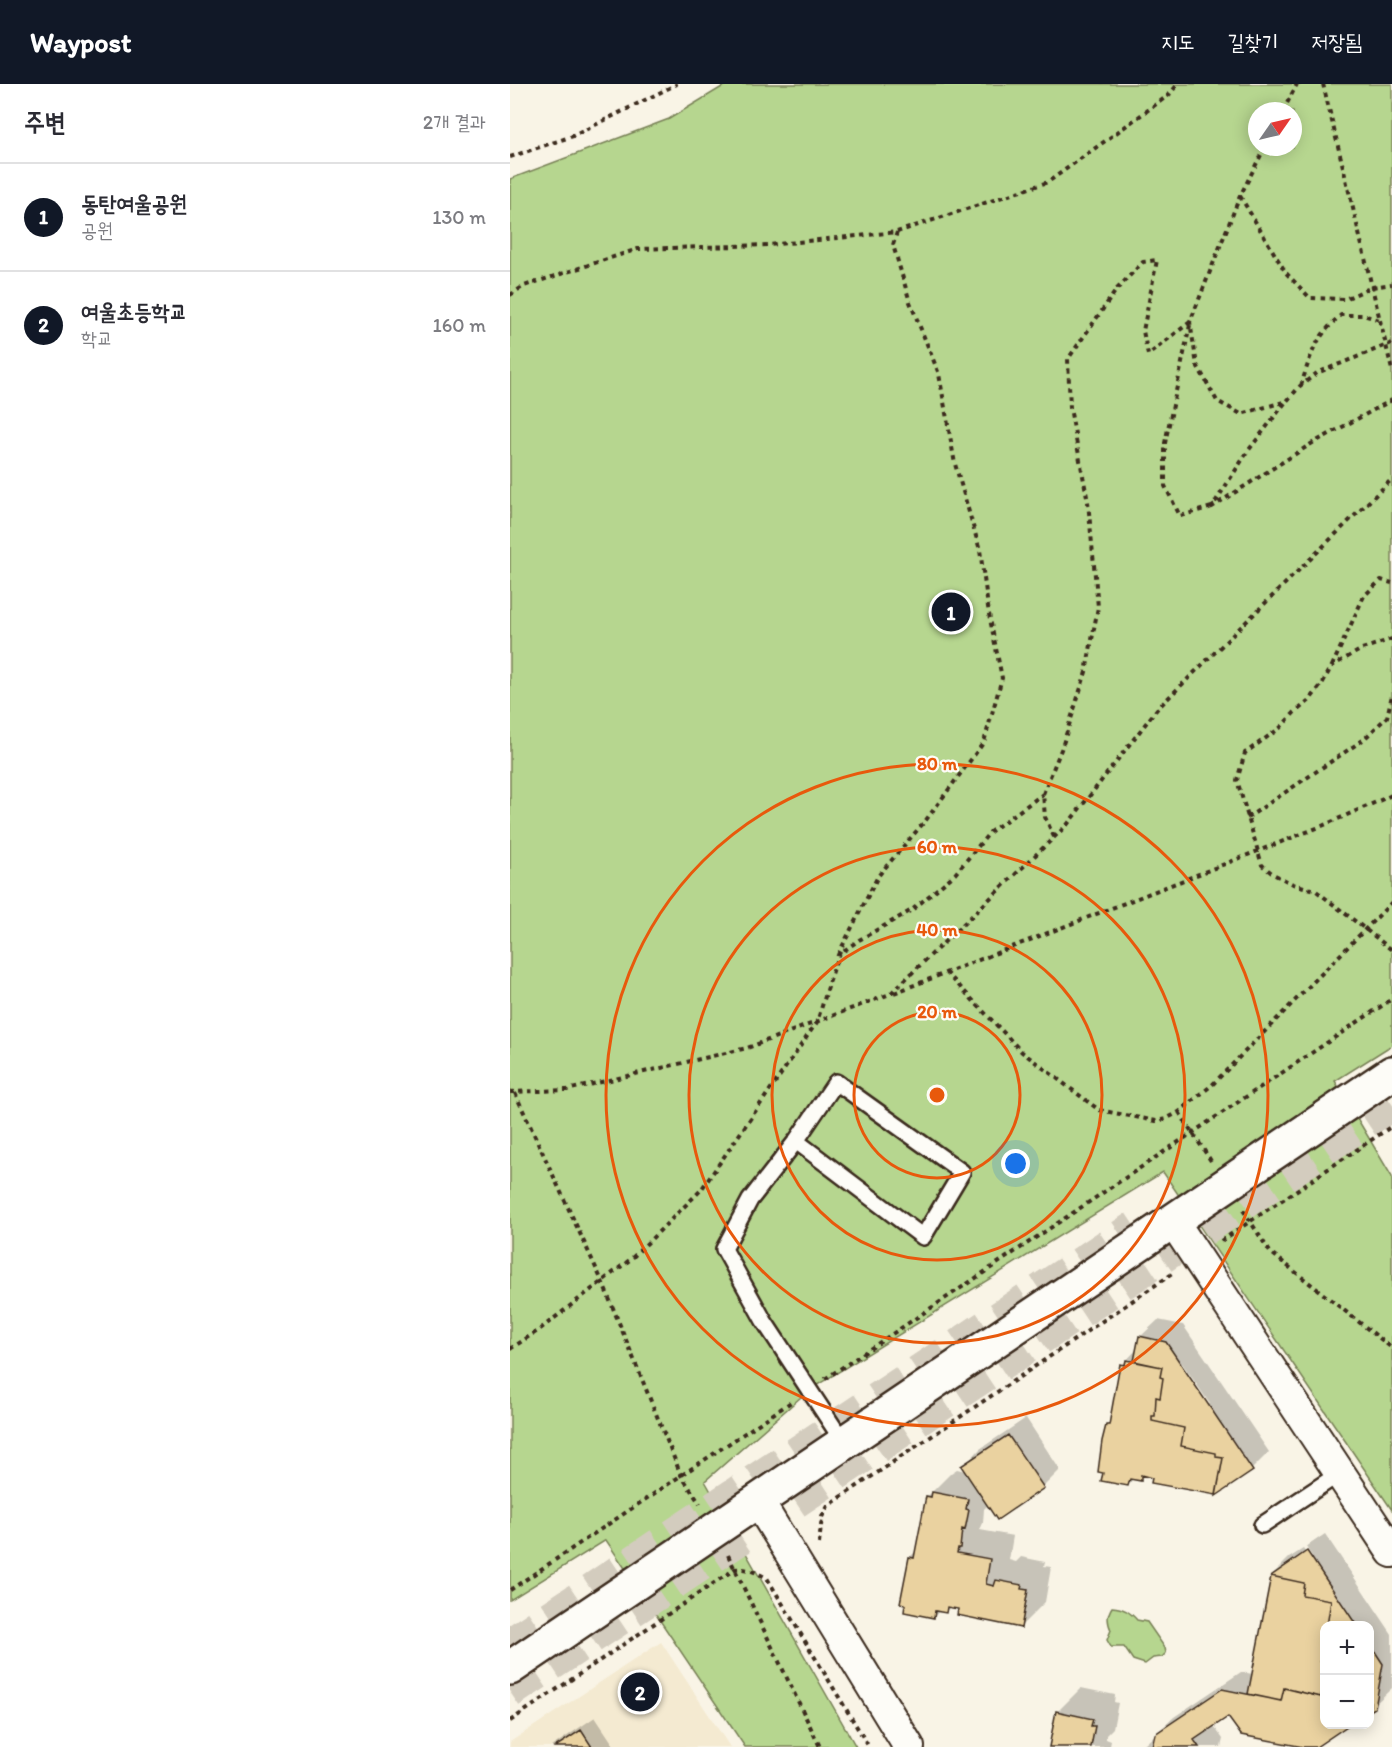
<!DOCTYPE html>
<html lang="ko">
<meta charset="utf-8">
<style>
:root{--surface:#fff;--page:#f2f2f3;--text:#2b2b33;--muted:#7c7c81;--line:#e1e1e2;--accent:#111827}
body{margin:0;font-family:Itim,"Poor Story",sans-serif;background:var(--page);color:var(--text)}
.controls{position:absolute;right:18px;bottom:18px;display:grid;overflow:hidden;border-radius:12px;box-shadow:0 3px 15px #0003}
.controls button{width:54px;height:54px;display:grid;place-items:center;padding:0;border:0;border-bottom:2px solid var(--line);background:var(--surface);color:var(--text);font:30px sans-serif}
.compass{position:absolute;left:738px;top:18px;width:54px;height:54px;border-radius:50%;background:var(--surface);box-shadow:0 3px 15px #0003;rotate:56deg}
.you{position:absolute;left:506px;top:1080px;width:21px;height:21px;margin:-15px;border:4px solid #fff;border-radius:50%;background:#1a73e8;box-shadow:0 0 0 9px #1a73e833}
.badge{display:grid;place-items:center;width:39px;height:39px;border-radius:50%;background:var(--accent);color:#fff;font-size:20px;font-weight:700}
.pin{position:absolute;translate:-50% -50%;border:3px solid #fff;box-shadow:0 2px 6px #0006}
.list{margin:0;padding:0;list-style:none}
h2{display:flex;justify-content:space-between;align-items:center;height:78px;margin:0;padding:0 24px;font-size:26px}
h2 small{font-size:20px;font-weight:400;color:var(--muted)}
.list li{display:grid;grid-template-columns:39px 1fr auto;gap:18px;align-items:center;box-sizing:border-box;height:108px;padding:0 24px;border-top:2px solid var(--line)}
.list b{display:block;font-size:22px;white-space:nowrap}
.list p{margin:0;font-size:20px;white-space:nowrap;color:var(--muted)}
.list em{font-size:20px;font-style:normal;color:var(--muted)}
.map{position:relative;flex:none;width:882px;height:1663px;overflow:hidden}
header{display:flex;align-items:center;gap:36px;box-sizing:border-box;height:84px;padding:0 30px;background:var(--accent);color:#fff}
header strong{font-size:28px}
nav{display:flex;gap:33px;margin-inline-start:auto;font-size:21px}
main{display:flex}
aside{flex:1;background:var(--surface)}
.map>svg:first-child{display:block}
.built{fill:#f4ead1}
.green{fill:#b6d68f;stroke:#788056;stroke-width:1.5;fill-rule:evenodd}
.shadow{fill:#0003;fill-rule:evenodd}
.building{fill:#ead2a0;stroke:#3b2a1e;stroke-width:1.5}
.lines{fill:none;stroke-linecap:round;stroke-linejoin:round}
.highway-tunnel{stroke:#d3ccbe;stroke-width:33;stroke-dasharray:33 16;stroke-linecap:butt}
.lane-casing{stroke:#3b2a1e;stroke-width:20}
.street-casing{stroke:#3b2a1e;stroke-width:34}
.secondary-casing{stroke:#3b2a1e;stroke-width:38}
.path{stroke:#3b2a1e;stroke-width:4;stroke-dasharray:4.5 4.5;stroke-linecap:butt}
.lane{stroke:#fdfcf7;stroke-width:15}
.street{stroke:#fdfcf7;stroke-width:30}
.secondary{stroke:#fdfcf7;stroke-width:33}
.ring{fill:none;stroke:#e8590c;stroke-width:3}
.centre{fill:#e8590c;stroke:#fdfcf7;stroke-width:3}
.ring-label{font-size:18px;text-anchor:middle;font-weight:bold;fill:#e8590c;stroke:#fdfcf7;stroke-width:4.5;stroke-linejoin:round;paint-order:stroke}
</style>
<header>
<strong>Waypost</strong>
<nav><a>지도</a><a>길찾기</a><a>저장됨</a></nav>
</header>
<main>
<aside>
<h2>주변<small>2개 결과</small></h2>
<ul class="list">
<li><span class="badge">1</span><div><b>동탄여울공원</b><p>공원</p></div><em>130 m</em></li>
<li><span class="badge">2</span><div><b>여울초등학교</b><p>학교</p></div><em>160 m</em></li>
</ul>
</aside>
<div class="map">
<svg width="882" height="1663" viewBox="0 0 882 1663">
<rect width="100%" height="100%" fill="#f9f4e6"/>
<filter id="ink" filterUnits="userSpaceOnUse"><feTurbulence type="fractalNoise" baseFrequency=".0167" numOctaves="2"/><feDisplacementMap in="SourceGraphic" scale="12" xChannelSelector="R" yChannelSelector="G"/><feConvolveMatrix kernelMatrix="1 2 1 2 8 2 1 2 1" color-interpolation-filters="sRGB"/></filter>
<g filter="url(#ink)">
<!-- built -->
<path class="built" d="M151 1558 220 1663H0V1658Z"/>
<!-- green -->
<path class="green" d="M217 0H882V961L825 997 882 1093V1426L653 1088 299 1306 195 1397 346 1663H235L96 1456 0 1516V95L159 35ZM747 27H783V63H747Z
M602 1523C614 1524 620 1528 627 1536L637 1538 655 1564 656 1569 652 1573 643 1574 635 1580 623 1576 614 1563H601L597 1556 601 1546C597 1537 597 1531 602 1523Z"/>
<!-- shadow -->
<path class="shadow" d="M648 1236 673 1241 759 1368 742 1385 705 1410 635 1391 630 1395 624 1394 618 1401 612 1281 628 1264 630 1253ZM672 1279 700 1320H696L669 1281Z
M516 1334 550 1386 533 1403 478 1421 474 1425 473 1439 470 1446 503 1452 499 1476 506 1478 511 1473 535 1478 534 1482 541 1483 535 1518 511 1542 441 1523 436 1527 430 1526 424 1533 400 1473 407 1466 417 1413 441 1389 447 1385 455 1387 453 1383 470 1365Z
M815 1450 882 1550V1604L860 1625V1542H814V1640L804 1663 719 1631 703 1641 713 1655 711 1663H632L664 1633 731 1588 743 1590 762 1491 779 1474 793 1465 798 1472H802L796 1463Z
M571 1604 605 1611 604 1618 608 1619 603 1644 596 1651V1655L601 1657 600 1662 603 1663H539L547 1628Z
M85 1633 105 1663H41Z"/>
<!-- building -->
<path class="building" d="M629 1252 656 1258 743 1387 706 1412 713 1374 706 1373V1369L671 1362 674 1344 642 1337V1332H645L646 1313 650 1314 653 1294 650 1293 652 1283 624 1277Z
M616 1276 652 1283 650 1293 653 1294 650 1314 646 1313 645 1332H642V1337L674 1344 671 1362 706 1369V1373L713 1374 706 1411 641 1399 642 1394 631 1391V1397L620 1395 618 1402 591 1397 593 1389 588 1388 592 1357 596 1341H599L610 1280 615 1281Z
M498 1351 534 1404 487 1436 451 1382Z
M422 1408 458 1415 456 1425 459 1426 455 1446 452 1445 450 1464H448L447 1469 480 1475 476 1500 484 1502 486 1496 512 1501 511 1505 518 1506 511 1544 447 1531 448 1525 437 1523 436 1529 425 1527 424 1534 394 1528 395 1520 390 1519 399 1473 404 1474 416 1412 421 1413Z
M797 1467 847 1542H817L821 1516 792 1511 794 1499 761 1492Z
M761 1492 794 1499 792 1511 821 1516 817 1542H814L810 1577 814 1578V1596L811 1613 774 1604 771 1617 738 1610Z
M814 1553V1578L810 1577Z
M860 1560 873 1580 865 1624 860 1627Z
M814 1596V1640H840L806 1663H793L731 1651 718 1633 684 1656 689 1663H642L645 1650 712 1605 771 1617 774 1604 811 1613Z
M546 1627 583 1635 581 1642H585L581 1663H539Z
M71 1646 82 1663H45Z"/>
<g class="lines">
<!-- highway-tunnel -->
<path class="highway-tunnel" d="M0 1560 625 1143
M0 1608 882 1020"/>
<!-- lane casing -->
<g class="lane-casing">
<path id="lane" d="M286 1057 326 998 452 1088 413 1153 286 1057 240 1116 214 1165 254 1237 334 1359
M752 1441 830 1389"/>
</g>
<!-- street casing -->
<g class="street-casing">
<path id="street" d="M663 1137 882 1468
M248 1417 399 1663"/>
</g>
<!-- secondary casing -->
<g class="secondary-casing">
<path id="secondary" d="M0 1584 882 989"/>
</g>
<!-- path -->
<path class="path" d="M813 0 882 286
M773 27 787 0
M755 63 730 112 680 238 687 281 707 317 731 330 777 317 790 302 807 289 882 259
M0 73 63 52 167 0
M730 112 776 189 800 214 835 215 862 203 882 200
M0 211 14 202 128 165 258 161 387 148 538 98 659 11 668 0
M680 241 655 359V402L670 432 702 423
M791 302C801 269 805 254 831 231H853L870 236
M775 319 738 367 702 423 801 360 882 316
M882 555 852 565 822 582 812 600 799 617 784 629 770 644 735 669 727 696 752 781 763 790 783 800 805 806 882 866
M822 582 854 512 871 496 882 499
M737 734 853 656 877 633 882 611
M544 753 535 733 533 710 552 663 576 588 588 523 578 418 560 324 558 275 607 205 633 178 647 176 633 247 638 271 680 238
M328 871 368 792 416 736 474 658 492 594 479 530 470 466 445 380 429 290 400 218 383 161 387 148
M436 888 512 968 589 1026 646 1037 656 1035 669 1028 702 1001 882 818
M384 909 812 742 882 711
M0 1008 57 1006 237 964 380 910 557 741 647 625 882 395
M5 1009 92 1197 171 1391 190 1420
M669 1028 701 1077
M733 1126 760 1168 882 1264
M711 1157 882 1042
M0 1265 29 1246 121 1175 191 1106 307 938 328 871 349 856 402 826 445 790 480 748 533 710
M315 1295 882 915
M309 1460 312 1433 318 1422 665 1188
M218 1471 310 1663
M0 1506 281 1318
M0 1637 225 1485C237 1484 246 1488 257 1494L359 1663"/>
<!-- lane -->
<use href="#lane" class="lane"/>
<!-- street -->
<use href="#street" class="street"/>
<!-- secondary -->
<use href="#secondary" class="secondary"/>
</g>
</g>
<!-- distance rings -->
<g class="ring">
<circle cx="427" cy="1011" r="83"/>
<circle cx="427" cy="1011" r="165"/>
<circle cx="427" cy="1011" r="248"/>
<circle cx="427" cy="1011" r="331"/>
</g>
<circle cx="427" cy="1011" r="9" class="centre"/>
<g class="ring-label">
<text x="427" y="686">80 m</text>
<text x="427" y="769">60 m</text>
<text x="427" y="852">40 m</text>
<text x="427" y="934">20 m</text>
</g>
</svg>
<div class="controls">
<button>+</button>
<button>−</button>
</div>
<svg class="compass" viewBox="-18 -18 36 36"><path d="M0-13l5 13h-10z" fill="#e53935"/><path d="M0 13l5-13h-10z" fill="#7c7c81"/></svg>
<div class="you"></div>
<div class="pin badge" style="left:441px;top:528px">1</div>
<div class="pin badge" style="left:130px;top:1608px">2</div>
</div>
</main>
